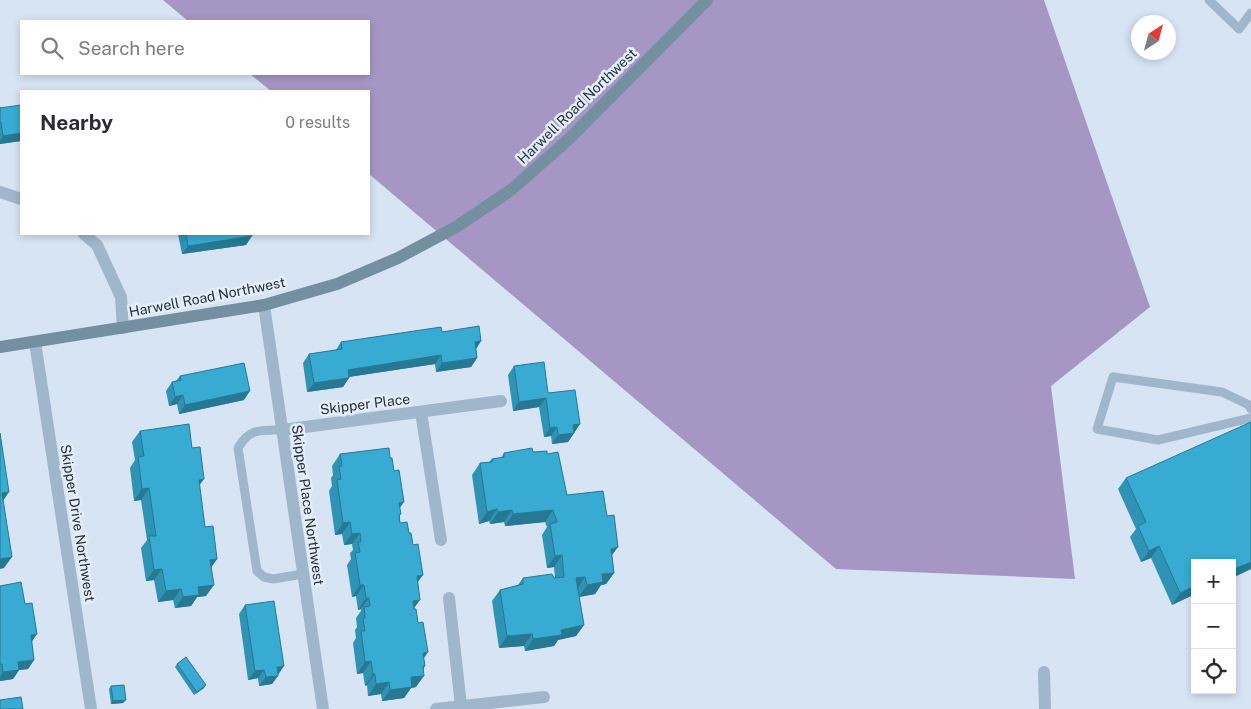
<!DOCTYPE html>
<meta charset="utf-8">
<style>
:root{--surface:#fff;--page:#f7f7f7;--text:#2b2b33;--muted:#7c7c81;--line:#e1e1e2}
body{margin:0;font-family:"Public Sans",sans-serif;background:var(--page);color:var(--text)}
.controls{position:absolute;right:15px;bottom:15px;display:grid;overflow:hidden;border-radius:0px;box-shadow:0 2px 8px #0003}
.controls button{width:45px;height:45px;display:grid;place-items:center;padding:0;border:0;border-bottom:1px solid var(--line);background:var(--surface);color:var(--text);font:25px sans-serif}
.compass{position:absolute;left:1131px;top:15px;width:45px;height:45px;border-radius:50%;background:var(--surface);box-shadow:0 2px 8px #0003;rotate:36deg}
.list{margin:0;padding:0;list-style:none}
h2{display:flex;justify-content:space-between;align-items:center;height:65px;margin:0;padding:0 20px;font-size:21px}
h2 small{font-size:16px;font-weight:400;color:var(--muted)}
.icon{flex:none;width:28px;height:28px;fill:none;stroke:currentColor;stroke-width:2;stroke-linecap:round;stroke-linejoin:round}
.map{position:relative;flex:none;width:1251px;height:709px;overflow:hidden}
.search{position:absolute;background:var(--surface);box-shadow:0 2px 8px #0003;left:20px;top:20px;width:350px;height:55px;display:flex;align-items:center;gap:12px;box-sizing:border-box;padding:0 18px;border-radius:0px;color:var(--muted);font-size:19px}
.panel{position:absolute;background:var(--surface);box-shadow:0 2px 8px #0003;left:20px;top:90px;width:350px;height:145px;border-radius:0px}
.map>svg:first-child{display:block}
.green{fill:#a696c4}
.lines{fill:none;stroke-linecap:round;stroke-linejoin:round}
.lane{stroke:#a0b6ca;stroke-width:9}
.street{stroke:#a0b6ca;stroke-width:12}
.secondary{stroke:#738fa0;stroke-width:12}
.wall{fill:#2f93b5}
.shaded-wall{fill:#267893}
.building{fill:#37abd2;stroke:#267893}
.labels{text-anchor:middle;stroke-width:5;stroke-linejoin:round;paint-order:stroke}
.street-label{font-size:14px;fill:#253136;stroke:#e4eefb}
</style>
<div class="map">
<svg width="1251" height="709" viewBox="0 0 1251 709">
<rect width="100%" height="100%" fill="#d7e4f4"/>
<!-- green -->
<path class="green" d="M163 0H1044L1150 307 1051 386 1075 579 836 569 369 174V91H271L250 74H369V21H188Z"/>
<g class="lines">
<!-- lane -->
<path class="lane" d="M1209 0 1239 29 1251 13
M1251 409 1249 405 1222 392 1113 377 1097 429 1158 440 1251 418
M282 430C262 430 249 428 238 448L257 571 264 577 273 579 303 574"/>
<!-- street -->
<path class="street" d="M0 192 21 199
M84 234 97 245 121 297 123 328
M264 305 323 709
M35 342 91 709
M421 412 441 540
M282 430 501 401
M449 598 461 706
M1044 672 1045 709
M436 709 544 697"/>
<!-- secondary -->
<path class="secondary" d="M0 347 264 305 337 284 398 258 456 227 511 190 569 139 707 0"/>
</g>
<!-- wall -->
<path class="wall" d="M0 107V108L21 141 0 144Z
M178 234H252L246 245 182 254Z
M442 332 481 341 476 349 477 358 471 367 436 372 435 364 349 377 343 387 307 392 303 363 309 354 336 350 341 342Z
M514 366 580 424 568 442 552 444 551 436 544 437 539 407 513 411 508 375Z
M180 376 244 400 179 414 177 404 169 406 166 391 172 382 176 381Z
M140 431 192 448 199 486 205 527 217 559 211 568 206 596 197 597 191 606 175 608 173 600 158 602 154 580 146 581 141 548 147 540 141 500 134 501 130 468 135 460 132 442Z
M533 452 547 454 567 495 612 555 614 573 606 584 601 585 595 594 579 597 584 625 576 636 558 640 554 646 525 651 524 646 499 648 492 601 500 590 518 585 523 578H555L554 567 547 568 542 535 547 527 545 522 505 526 504 522 490 524 489 521 479 524 472 475 480 463 489 462 492 459 501 458 504 453Z
M340 454 390 458 400 508V523L409 533 418 582 414 609 425 666 423 669 416 687 411 688 404 698 382 701 381 694 368 696 367 685 365 686 363 673 357 674 353 643 356 638 355 630 357 627 356 618 361 611V609L358 610 356 596 352 597 347 565 351 559 350 553 353 550 352 544 344 545 342 534 335 535 329 491 332 486 331 478 333 475 332 466Z
M1126 478 1251 569 1232 578V563H1195V594L1172 605 1151 558 1141 562 1130 537 1136 529 1118 489Z
M0 586 25 604 34 660 28 669 19 670 13 679 0 681Z
M245 605 278 675 272 684 259 686 258 678 248 680 239 614Z
M177 664 204 688 194 695 175 667Z
M111 686 123 703 111 704 109 689Z"/>
<!-- shaded-wall -->
<path class="shaded-wall" d="M21 133V141L0 144V141L3 136Z
M252 236 246 245 182 254 188 246Z
M481 341 475 350V342Z
M441 355 435 364 341 378 348 370Z
M477 358 471 367 436 372 442 363Z
M349 378 343 387 307 392 314 383Z
M250 391 244 400 179 414 185 405Z
M183 395 177 404 169 406 175 397Z
M546 398 539 407 513 411 519 402Z
M580 424 568 442 552 444 558 435 573 425Z
M557 427 551 436 544 437 550 428Z
M204 479 196 490 199 480Z
M149 488 141 500 134 501 142 489Z
M9 492 1 504 2 493Z
M404 502 396 513 399 503Z
M497 509 489 521 479 524 487 512Z
M512 510 504 522 490 524 498 512Z
M553 510 545 522 505 526 513 514Z
M350 522 342 534 335 535 343 523Z
M360 533 352 544 344 545 352 534Z
M1159 546 1151 558 1141 562 1149 551Z
M618 547 610 558 611 549Z
M562 555 554 567 547 568 555 556Z
M12 557 4 568 0 569V559Z
M217 559 209 570 210 560Z
M1251 562V569L1232 578V570Z
M162 569 154 580 146 581 154 570Z
M614 573 606 584 601 585 595 594 579 597 587 585 602 574Z
M423 575 415 586 417 576Z
M585 577 577 589 576 578Z
M214 585 206 596 197 597 191 606 175 608 183 597 198 587Z
M360 585H364L356 596 352 597Z
M1195 586V594L1172 605 1180 593Z
M181 589 173 600 158 602 166 591Z
M366 598H369L361 609 358 610Z
M420 600 412 611 413 601Z
M584 625 576 636 558 640 554 646 525 651 533 639 561 630Z
M37 634 31 643V635Z
M532 634 524 646 499 648 507 636Z
M428 652 420 664 423 653Z
M34 660 28 669 11 671 18 662Z
M371 661 363 673 357 674 365 662Z
M284 666 278 675 277 667Z
M423 666H425L417 677 424 676 416 687 411 688 404 698 382 701 390 690 411 677Z
M19 670 13 679 0 681V677L3 672Z
M264 670 258 678 248 680 255 671Z
M373 674H375L367 685 365 686Z
M278 676 272 684 259 686 266 677Z
M389 682 381 694 368 696 376 684Z
M206 685 204 688 194 695 197 692Z
M126 700 123 703 111 704 113 701Z"/>
<!-- building -->
<path class="building" d="M21 105V133L3 136 1 122 0 123V107V108Z
M186 234H252V236L188 246Z
M479 326 481 341 475 342 477 358 442 363 441 355 348 370 349 378 314 383 309 354 342 349 341 342 441 327 442 332Z
M544 362 548 393 575 390 580 424 573 425 574 433 558 435 557 427 550 428 546 398 519 402 514 366Z
M244 363 250 391 185 405 183 395 175 397 172 382 181 380 180 376Z
M1251 422V562L1232 570V563H1195V586L1180 593 1159 546 1149 551 1138 526 1146 522 1126 478Z
M189 424 192 448 200 447 204 479 199 480 205 527 213 526 217 559 210 560 214 585 198 587 199 595 183 597 181 589 166 591 162 569 154 570 149 536H156L149 488 142 489 138 457 144 456 140 431Z
M0 433 9 492 2 493 12 557 0 559Z
M389 448 390 458H392L394 471 399 470 404 502 399 503 401 514 399 515 400 523 407 522 409 533H411L413 545 418 544 423 575 417 576 420 600 413 601 414 609H416L418 623 423 622 428 652 423 653 425 666H423L424 676 411 677 412 687 390 690 389 682 376 684 375 674H373L371 661 365 662 361 631H365L363 619 365 618 364 607 370 606 369 598H366L364 585H360L355 553 360 552 358 542H361L360 533 352 534 350 522 343 523 337 480 341 479 339 467 342 466 340 454Z
M532 448 533 452 547 451V454L558 452 567 495 603 491 607 516 614 515 618 547 611 549 614 573 602 574 603 582 587 585 585 577 576 578 584 625 561 630 562 635 533 639 532 634 507 636 500 590 523 584V578L552 574 554 578 564 577 562 555 555 556 550 524 557 522 553 510 513 514 512 510 498 512 497 509 487 512 480 463 492 462V459L504 457V453Z
M21 582 25 604 32 603 37 634 31 635 34 660 18 662 19 670 3 672 2 664H0V586Z
M274 601 284 666 277 667 278 676 266 677 264 670 255 671 245 605Z
M186 657 206 685 197 692 177 664Z
M124 685 126 700 113 701 111 686Z
M21 697 23 709H0V700Z"/>
<g class="labels">
<!-- street labels -->
<g class="street-label">
<text transform="translate(577 106) rotate(-44)" y="5">Harwell Road Northwest</text>
<text transform="translate(207 297) rotate(-11)" y="5">Harwell Road Northwest</text>
<text transform="translate(365 404) rotate(-7)" y="5">Skipper Place</text>
<text transform="translate(308 505) rotate(82)" y="5">Skipper Place Northwest</text>
<text transform="translate(78 523) rotate(81)" y="5">Skipper Drive Northwest</text>
</g>
</g>
</svg>
<div class="controls">
<button>+</button>
<button>−</button>
<button><svg class="icon" aria-label="locate" viewBox="0 0 24 24"><circle cx="12" cy="12" r="6"/><path d="M12 2v4M12 18v4M2 12h4M18 12h4"/></svg></button>
</div>
<svg class="compass" viewBox="-18 -18 36 36"><path d="M0-13l5 13h-10z" fill="#e53935"/><path d="M0 13l5-13h-10z" fill="#7c7c81"/></svg>
<div class="search"><svg class="icon" aria-label="search" viewBox="0 0 24 24"><circle cx="10" cy="10" r="6"/><path d="M15 15l6 6"/></svg>Search here</div>
<section class="panel">
<h2>Nearby<small>0 results</small></h2>
<ul class="list">
</ul>
</section>
</div>
